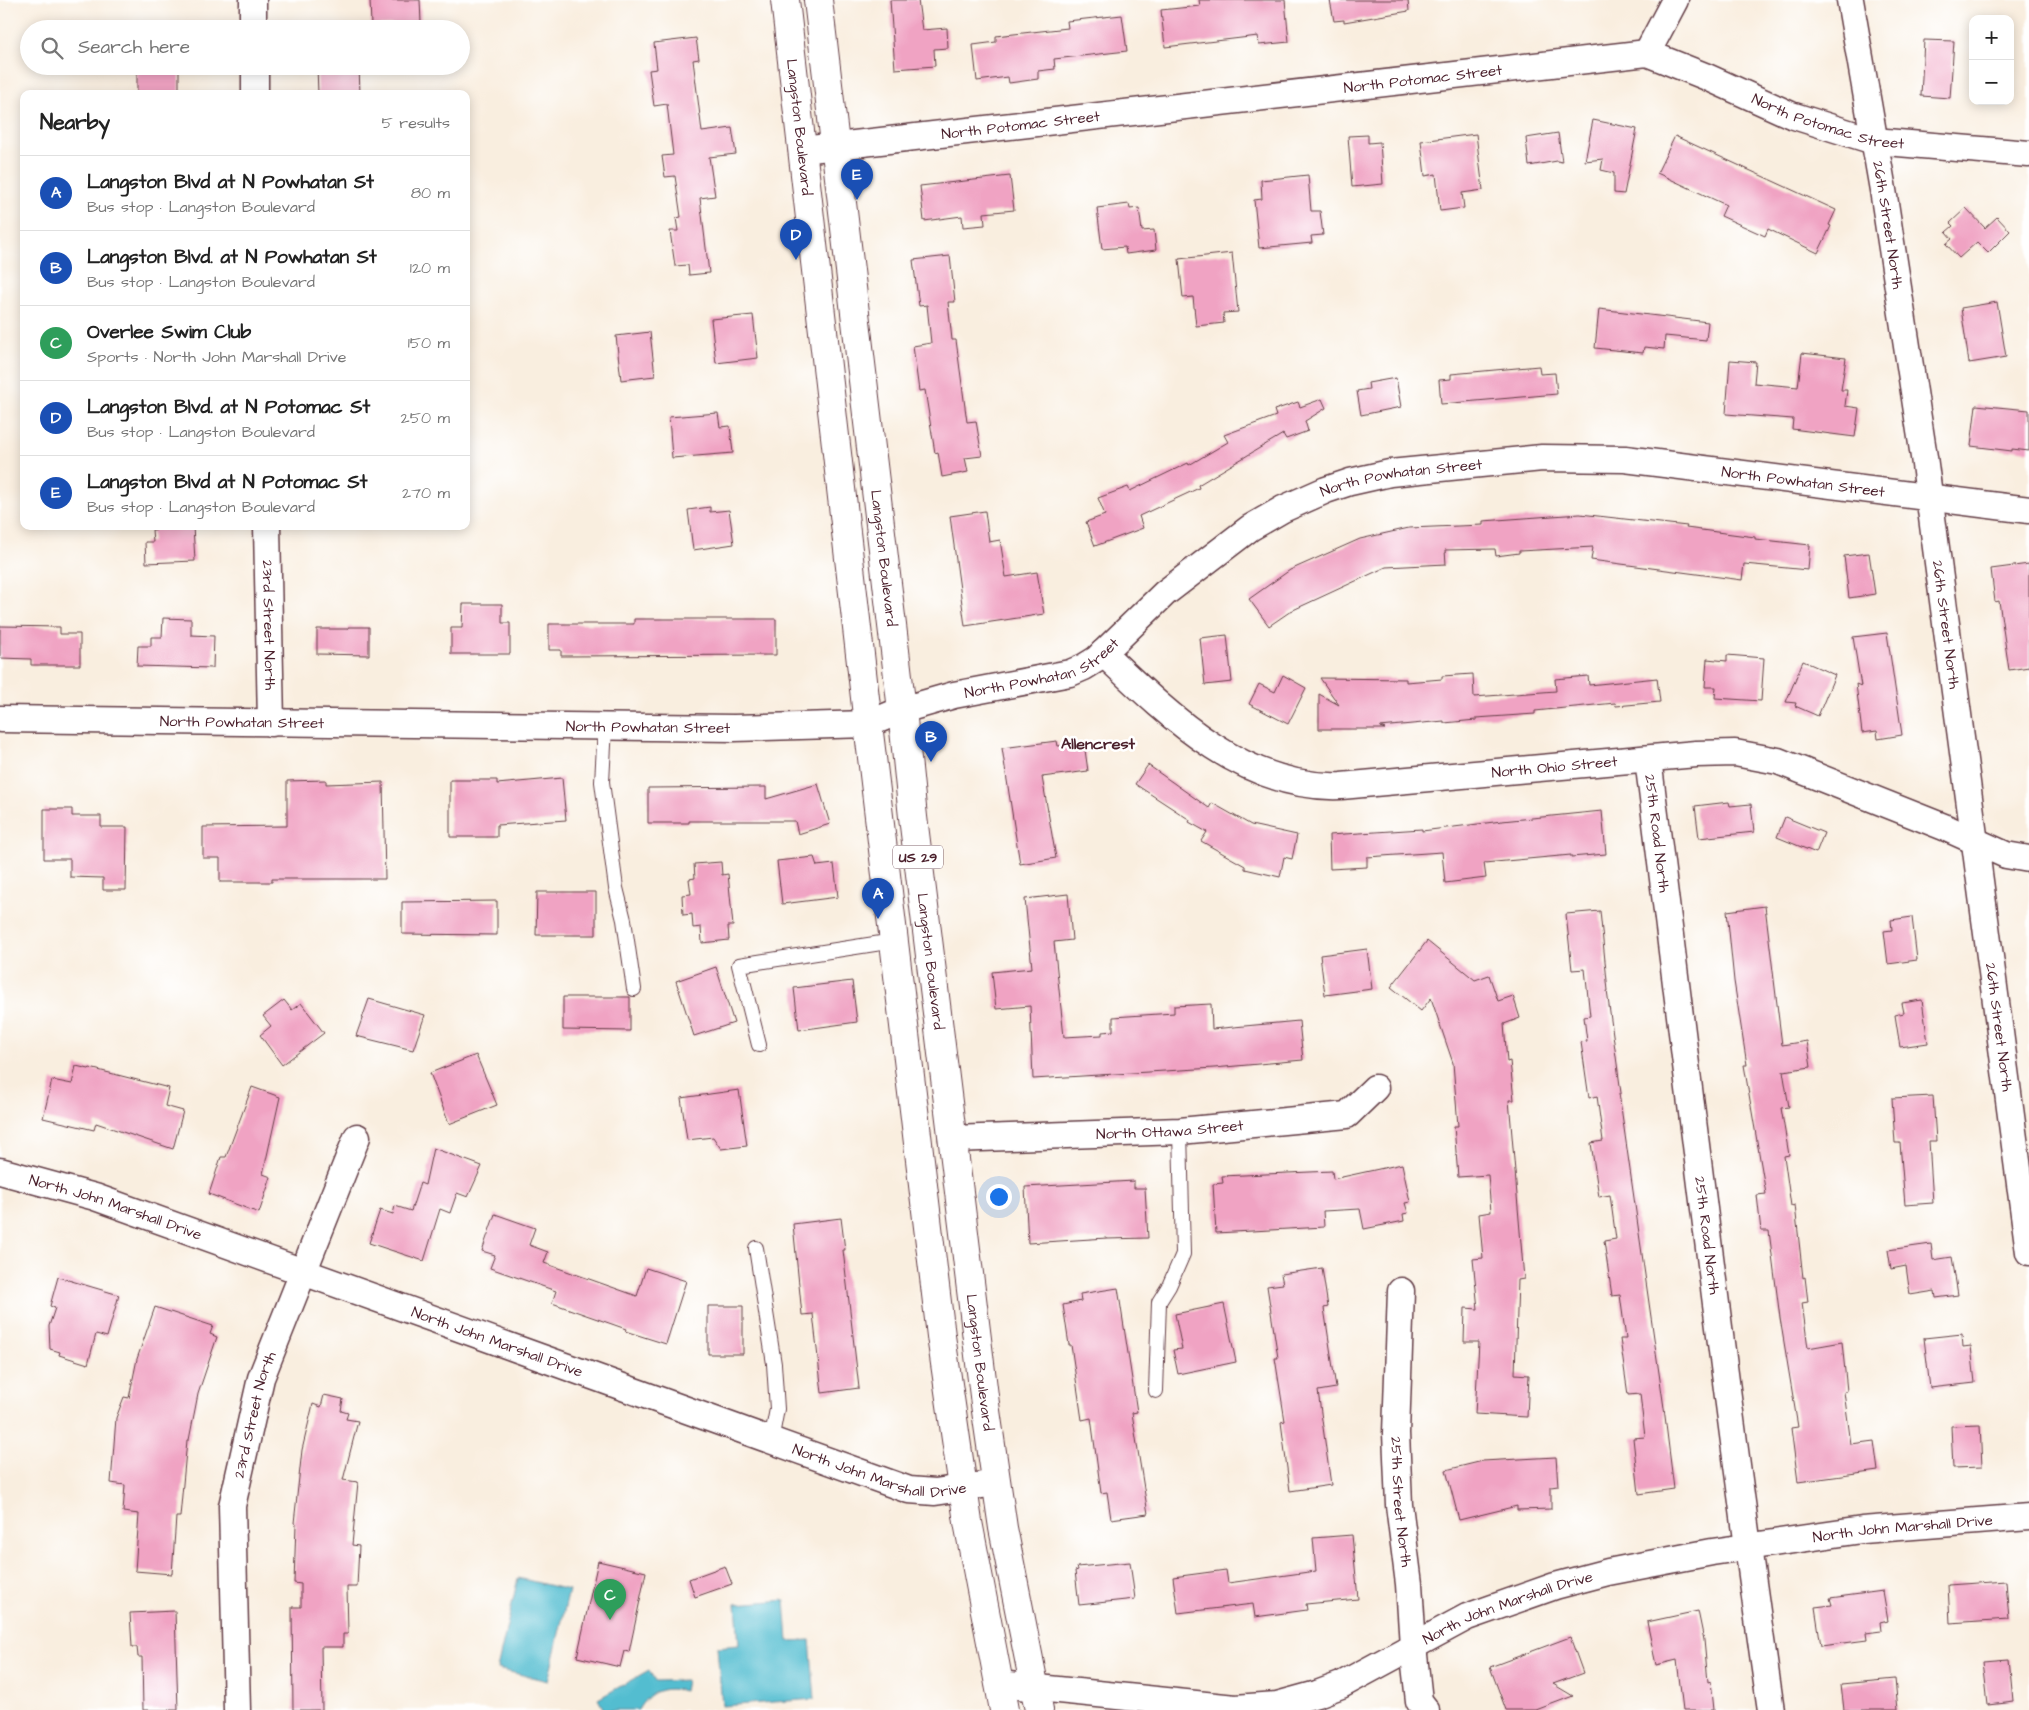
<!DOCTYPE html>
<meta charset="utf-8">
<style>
:root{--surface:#fff;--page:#f6f6f6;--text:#222;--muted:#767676;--line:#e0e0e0;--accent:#111827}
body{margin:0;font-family:"Architects Daughter",sans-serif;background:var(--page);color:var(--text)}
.controls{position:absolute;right:15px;top:15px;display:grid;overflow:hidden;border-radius:10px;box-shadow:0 2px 12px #0003}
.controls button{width:45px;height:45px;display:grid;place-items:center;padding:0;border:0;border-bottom:1px solid var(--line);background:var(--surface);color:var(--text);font:25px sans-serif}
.you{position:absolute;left:998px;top:1196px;width:18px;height:18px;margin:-12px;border:4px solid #fff;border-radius:50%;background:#1a73e8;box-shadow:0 0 0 8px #1a73e833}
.badge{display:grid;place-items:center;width:32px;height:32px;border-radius:50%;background:var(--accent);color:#fff;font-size:16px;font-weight:700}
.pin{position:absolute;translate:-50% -41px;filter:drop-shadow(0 1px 2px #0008)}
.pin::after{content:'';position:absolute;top:26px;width:18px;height:15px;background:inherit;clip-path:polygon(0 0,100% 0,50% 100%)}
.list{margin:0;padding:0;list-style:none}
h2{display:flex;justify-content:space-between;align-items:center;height:65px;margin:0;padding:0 20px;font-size:21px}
h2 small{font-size:16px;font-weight:400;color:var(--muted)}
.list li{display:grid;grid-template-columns:32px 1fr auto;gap:15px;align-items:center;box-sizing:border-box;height:75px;padding:0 20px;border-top:1px solid var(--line)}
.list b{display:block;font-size:19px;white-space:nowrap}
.list p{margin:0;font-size:16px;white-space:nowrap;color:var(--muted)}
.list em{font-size:16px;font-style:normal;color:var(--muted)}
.icon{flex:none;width:28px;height:28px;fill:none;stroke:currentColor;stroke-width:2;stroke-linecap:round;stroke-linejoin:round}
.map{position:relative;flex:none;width:2029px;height:1710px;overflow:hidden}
.search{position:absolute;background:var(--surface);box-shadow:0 2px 12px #0003;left:20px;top:20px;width:450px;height:55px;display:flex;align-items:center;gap:12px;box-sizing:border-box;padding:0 18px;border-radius:28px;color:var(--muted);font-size:19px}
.panel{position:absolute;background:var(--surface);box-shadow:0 2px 12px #0003;left:20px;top:90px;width:450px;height:440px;border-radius:10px}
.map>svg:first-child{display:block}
.water{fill:#53bdd0;stroke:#4e6e7e}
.building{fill:#f0a3c3}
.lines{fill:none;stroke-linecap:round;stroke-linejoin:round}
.service-casing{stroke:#643e46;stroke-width:16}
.minor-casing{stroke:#643e46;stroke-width:29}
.primary-casing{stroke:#643e46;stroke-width:30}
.service{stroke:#fff;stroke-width:14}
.minor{stroke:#fff;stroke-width:26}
.primary{stroke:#fff;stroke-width:28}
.labels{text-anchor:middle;stroke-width:5;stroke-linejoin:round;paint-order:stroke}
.shield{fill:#fff;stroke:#80626b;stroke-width:1}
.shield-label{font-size:14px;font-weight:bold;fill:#4a1f2b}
.street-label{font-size:15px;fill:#4a1f2b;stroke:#fff}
.neighbourhood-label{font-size:16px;font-weight:bold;fill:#4a1f2b;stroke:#fff}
</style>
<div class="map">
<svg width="2029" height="1710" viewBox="0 0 2029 1710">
<rect width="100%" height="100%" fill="#fff"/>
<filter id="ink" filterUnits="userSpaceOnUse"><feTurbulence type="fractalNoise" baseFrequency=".02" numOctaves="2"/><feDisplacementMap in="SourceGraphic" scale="10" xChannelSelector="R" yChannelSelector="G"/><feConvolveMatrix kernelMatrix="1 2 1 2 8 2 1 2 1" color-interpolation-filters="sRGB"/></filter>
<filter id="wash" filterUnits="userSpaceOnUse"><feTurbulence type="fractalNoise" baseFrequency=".0096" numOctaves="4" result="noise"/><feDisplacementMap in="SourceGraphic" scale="20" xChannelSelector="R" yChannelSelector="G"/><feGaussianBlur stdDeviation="1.12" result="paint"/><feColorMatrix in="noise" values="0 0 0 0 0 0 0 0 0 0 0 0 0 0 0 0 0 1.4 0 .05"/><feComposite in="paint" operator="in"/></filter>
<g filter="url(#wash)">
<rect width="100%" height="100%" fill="#f9eedf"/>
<!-- water -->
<path class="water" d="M518 1578 569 1590 548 1681 497 1669Z
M785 1600 788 1641 810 1640 815 1699 722 1706 717 1647 739 1645 736 1604Z
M649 1670 655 1681 686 1680 684 1691C663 1686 649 1691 638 1710H604L598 1699Z"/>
<g id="blocks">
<!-- building -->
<path class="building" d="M370 0H420L421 23 371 25Z
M890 0H918L922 30 947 28 948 48 934 49 935 66 895 69Z
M1199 0H1285L1289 42 1259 45 1258 36 1165 47 1161 10 1200 6Z
M1330 0H1408L1409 11 1344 22V20L1334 21Z
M1122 15 1127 51 1054 59 1055 69 1038 71V79L1009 83 1008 77 977 81 973 45 996 42V36L1068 28 1067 21Z
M696 38 699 59 693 60 702 132 732 128 736 154 709 157 715 196 700 198 709 273 689 275 688 265 675 266 670 231H678L676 218 681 217 675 176 665 177 662 156 673 155 667 104 654 106 649 70 657 69 654 43Z
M1924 40 1954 41 1950 98 1921 96Z
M137 66H179V93L137 94Z
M317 66H359L360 94H318Z
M1593 120 1637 129 1624 194 1614 193V173L1601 170 1603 159 1585 161Z
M1558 133 1562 162 1557 161 1529 166 1526 138Z
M1476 134 1483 190 1462 193 1464 208 1440 211 1436 174 1425 176 1421 141Z
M1368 135V143L1380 142 1383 184 1352 187 1348 136Z
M1675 136 1836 210 1829 225 1831 226 1818 253 1768 229 1765 236 1721 216 1726 205 1657 173Z
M1308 175 1311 211H1320L1323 235 1311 236 1312 243 1259 248 1254 200 1262 199 1261 180Z
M1010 176 1014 210 984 213 985 225 963 227 962 216 924 221 920 186Z
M1129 204 1130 209 1139 208 1142 231 1154 230 1156 250 1126 254 1125 247 1102 249 1097 208Z
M1966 208 1985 228 1997 217 2010 231 1988 253 1977 242 1959 258 1946 244 1952 239 1946 232 1953 226 1950 223Z
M1232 253 1238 312 1223 313 1224 323 1196 326 1193 297 1183 298 1179 259Z
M950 256 955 302H948L952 340H956L967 422 976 421 982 456 965 458 968 472 942 477 938 452 935 453 925 390 919 391 913 346 931 343 927 305 919 306 913 260Z
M1997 302 2006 357 1969 363 1961 308Z
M1599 309 1708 322 1706 340 1665 336 1664 349 1644 347 1643 353 1595 348Z
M753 315 758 358 716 363 711 319Z
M650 332 655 376 621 380 616 336Z
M1802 353 1846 358 1841 390H1847L1845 406 1859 408 1855 437 1792 429 1793 419 1726 414 1730 360 1756 362 1754 383 1798 387Z
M1539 366 1540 374 1555 373 1557 394 1441 404 1439 380 1451 379V374Z
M1396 378 1401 407 1361 415 1357 391 1369 389 1368 383Z
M1322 399 1326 408 1305 421 1308 431 1286 439 1283 434 1198 485 1199 488 1139 516 1143 528 1095 546 1086 522 1105 515 1098 498 1128 487 1130 491 1188 463 1189 465 1228 442 1224 435 1276 416 1274 410 1298 402 1300 407Z
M1976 405 2029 410V451L2012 449V451L1971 446Z
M718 413 720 427 730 426 733 453 672 458 669 417Z
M710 507V512L729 510 734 544 693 550 688 510Z
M985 511 989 542 1000 540 1006 577 1037 572 1044 614 965 626 950 516Z
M1580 514 1687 526 1686 528 1755 537V539L1810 545 1808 570 1744 564 1742 580 1591 560 1593 547 1519 551V553L1496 556 1495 549 1445 550 1446 564 1386 567 1291 611 1269 626 1249 599 1290 570 1360 539 1409 528 1483 525V521Z
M161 526H193L195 561 146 563 145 542H153L152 530 161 529Z
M1869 553 1875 594 1849 598 1844 556Z
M2029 564V667L2009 670 1999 601 1995 602 1991 569Z
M463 604H502V623H510V654H451V628H462Z
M163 618 191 619V635L214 636 213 668 137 666 138 646H151V637H162Z
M634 619H776V655L561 656V650H549V624H634Z
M0 626 60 627V634H80V665H31V659L0 658Z
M348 627H369V655L317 654V629H348Z
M1887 633 1902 735 1878 739 1877 731 1862 733 1856 684 1861 686 1853 637Z
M1227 635 1232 682 1205 685 1200 638Z
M1727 655 1764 658 1761 701 1715 698 1716 687H1705L1707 659 1727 661Z
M1803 661 1835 675 1818 716 1795 706 1796 703 1786 702Z
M1473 674 1474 697 1556 691 1555 679 1588 676 1589 685 1657 678 1660 702 1616 706 1615 703 1535 711V714L1476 718V720L1444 723V721L1380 727 1385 729H1319V694L1339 705 1320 678 1406 679V682L1442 679V676Z
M1283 675 1306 688 1288 724 1249 704 1259 684 1275 692Z
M1057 741 1058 746 1084 743 1088 771 1042 777 1056 858 1020 864 1002 748Z
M1148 765 1209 808 1212 803 1251 825 1297 835 1292 859 1284 857 1280 877 1245 869V866L1201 841 1207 832 1189 822 1190 820 1135 784Z
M562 778 566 820 497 825V837H450V780H497V784Z
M326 780V784L383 782 385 879H272V882H220V858H203V827L287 826V781Z
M818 784 830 824 798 834 795 821H689V823H648V788L766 787V799Z
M1729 802 1730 806 1751 804 1754 832 1699 838 1695 806Z
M44 809H72V816H101V827H127L126 890H103V878L70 877V859H44Z
M1602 811 1606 854 1571 857V855L1484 863 1486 878 1445 883 1442 852 1367 857V867L1330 869 1329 835 1422 829V831L1502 821Z
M1785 817 1824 833 1816 853 1777 837Z
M814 857 817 866 834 864 838 897 782 904 777 861Z
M721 862 722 875 728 874 733 926H728L729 940 702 943 701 927 693 928 692 914 683 915 682 895 691 894 689 879 695 878 694 864Z
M537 892H596V935H536Z
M1068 894 1072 940 1054 942 1064 1037 1102 1035V1032L1113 1031V1017L1174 1013V1006L1211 1004 1212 1029 1299 1021 1303 1060 1214 1068 1033 1079 1030 1006 996 1009 992 972 1032 968 1025 899Z
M497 901V935L402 934V902Z
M1765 906 1782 1045 1807 1041 1811 1067 1783 1071 1789 1107 1781 1108 1789 1155 1784 1156 1791 1206 1795 1205 1803 1278 1805 1277 1808 1302 1802 1303 1808 1348 1842 1342 1847 1391 1844 1392 1851 1444 1874 1441 1878 1471 1798 1482 1791 1428 1798 1427 1780 1318 1769 1231H1761L1757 1195 1766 1194 1744 1065H1747L1734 981 1727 911Z
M1600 911 1608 991H1607L1621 1093H1619L1664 1408 1674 1489 1639 1494 1633 1438 1645 1437 1640 1394 1628 1395 1620 1339H1626L1620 1295 1612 1296 1604 1241 1616 1239 1610 1195 1599 1197 1591 1143 1603 1141 1597 1096 1589 1098 1581 1042 1587 1041 1584 1017 1590 1016 1585 969 1572 970 1566 914Z
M1912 917 1917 960 1888 964 1884 931 1892 930 1891 920Z
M1427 941 1475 980 1489 975 1498 1001 1513 996 1520 1018 1504 1024 1507 1062 1510 1061 1514 1100H1509L1524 1279 1518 1280 1515 1374 1529 1375 1527 1417 1475 1414 1479 1342H1464L1465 1308 1478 1309 1473 1259 1483 1258 1479 1214 1491 1212 1488 1175 1458 1177 1454 1126H1458L1453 1063 1431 998 1421 1011 1391 987Z
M1367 949 1372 989 1325 995 1320 955Z
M716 967 734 1023 694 1036 676 981Z
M852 981 857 1022 799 1030 794 988Z
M563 997H630V1031L563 1030Z
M369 999 425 1015 413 1050 356 1036Z
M284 1000 292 1010 301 1003 324 1033 282 1065 260 1035 271 1026 263 1016Z
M1922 1000 1928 1043 1900 1047 1895 1015 1904 1013 1902 1003Z
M476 1055 497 1105 449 1124 430 1073Z
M76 1066 89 1069 90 1068 169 1088 165 1106 183 1111 173 1149 96 1123 94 1130 43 1118 52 1080 72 1084Z
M252 1087 280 1097 263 1174 271 1177 259 1213 209 1194 221 1157H226Z
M739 1090 747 1146 721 1149 713 1137 687 1140 681 1098Z
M1933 1096 1936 1141H1929L1933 1203 1905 1205 1900 1143H1895L1892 1098Z
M433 1148 482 1166 468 1197 457 1193 450 1213 440 1209 424 1261 369 1243 380 1210 393 1214 395 1206 411 1211 420 1183 425 1185Z
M1402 1164 1410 1202 1405 1203 1408 1213 1403 1214 1404 1221 1364 1229 1360 1209 1323 1211 1324 1227 1216 1233 1213 1184 1223 1183 1222 1176 1332 1171 1333 1179Z
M1134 1181V1188H1145L1148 1238 1107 1239V1238L1028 1243 1025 1187Z
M495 1214 535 1228 529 1245 548 1252 544 1263 637 1296 646 1268 686 1281 666 1344 625 1331 626 1329 552 1303 556 1291 490 1268 495 1255 482 1251Z
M841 1218 845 1250H843L859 1388 822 1393 813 1314 802 1315 793 1224Z
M1931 1244 1933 1260 1952 1257 1958 1295 1936 1298 1935 1291 1910 1295 1906 1266 1891 1269 1888 1250Z
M1322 1268 1328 1307 1324 1308 1336 1388 1318 1391 1331 1485 1290 1491 1281 1422 1285 1421 1275 1358H1278L1267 1286 1283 1284 1281 1274Z
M58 1277 119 1295 107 1337 96 1334 88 1364 59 1355 60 1352 50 1349 49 1326 55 1308 50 1306Z
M1118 1288 1137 1412 1132 1413 1148 1514 1111 1519 1107 1492 1101 1493 1091 1418 1082 1420 1071 1345H1069L1063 1305 1081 1301 1080 1294Z
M1224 1304 1236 1362 1178 1374 1173 1350 1182 1349 1175 1314Z
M708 1306H743V1354H708Z
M155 1307 213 1326 210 1334 217 1337 198 1394 189 1440H187L180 1517H176L172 1574 135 1571 139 1514 123 1512 125 1485 111 1483 116 1418 124 1397 129 1398 137 1359Z
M1962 1334 1963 1347 1971 1346 1975 1383 1930 1388 1924 1338Z
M324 1395 343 1399 341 1411 348 1413 346 1419 358 1421 343 1480 358 1482 352 1545 359 1546 357 1587H347L348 1634H343V1647H321L322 1710H293L292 1607H301V1584L294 1583 296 1524 294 1523 302 1450 313 1404 321 1407Z
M1980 1425 1982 1467 1953 1468 1951 1426Z
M1556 1457 1558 1486 1551 1487V1509L1517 1510V1506L1459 1520 1446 1470 1483 1461Z
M1352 1535 1358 1599 1306 1604 1307 1610 1255 1617 1253 1604 1178 1613 1173 1577 1226 1570 1228 1583 1316 1571 1313 1538Z
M598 1561 646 1572 629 1652 624 1651 620 1667 577 1657Z
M1130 1562 1135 1599 1079 1605 1075 1571 1078 1570 1077 1567Z
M725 1566 732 1584 695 1597 689 1579Z
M2006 1581 2009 1619 1950 1623 1948 1585Z
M1883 1591 1888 1620 1880 1622 1881 1631 1866 1633 1867 1640 1821 1646 1815 1607 1832 1605 1830 1598Z
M175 1611 178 1710H143L142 1657H138L137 1647H132L130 1613Z
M1698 1611 1704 1640 1708 1682 1711 1681 1714 1710H1683L1677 1660 1656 1665 1647 1622Z
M1570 1637 1583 1673 1553 1684 1573 1696 1536 1710H1506L1490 1667Z
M2009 1659 2013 1701 1988 1704 1983 1661Z
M1895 1679 1898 1710H1844L1841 1684Z"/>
</g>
</g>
<g filter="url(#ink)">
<use href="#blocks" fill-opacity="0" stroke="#643e46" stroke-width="1"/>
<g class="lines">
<!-- service casing -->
<g class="service-casing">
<path id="service" d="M605 727 602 782 616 888 624 920 634 989
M759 1045 739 965 894 941
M756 1248 774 1364 777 1409 771 1441
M1156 1391 1159 1302 1169 1286 1183 1254 1180 1131"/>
</g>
<!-- minor casing -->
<g class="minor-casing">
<g id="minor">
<path d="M253 0V29"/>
<path id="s1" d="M1850 0 1883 190 1924 457 2029 1252"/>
<path d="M1647 53 1675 0"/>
<path d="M255 66V94"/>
<path id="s2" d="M802 150 1647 53 1707 77 1791 115 1874 141 2029 154"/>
<path id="s3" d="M267 526 271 723"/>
<path id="s4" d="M1103 653C1168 715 1244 790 1341 786L1696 754 1735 753 1778 761 1944 827 2006 855 2029 859"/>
<path id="s5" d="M0 719 734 728 868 724 902 710 954 695 1070 673 1084 667 1097 659 1165 593 1250 528 1283 509 1326 490 1350 482 1390 473 1542 458 1625 459 2029 510"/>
<path id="s6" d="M1648 759C1688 1076 1725 1394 1771 1710"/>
<path id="s7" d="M952 1139 1180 1131 1347 1115 1375 1088"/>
<path id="s8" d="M0 1171 95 1197 909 1490 935 1492 996 1483"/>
<path id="s9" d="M1401 1291 1396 1433 1399 1505 1409 1584 1413 1646 1419 1701 1426 1710"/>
<path id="s10" d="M999 1684 1235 1708 1277 1705 1317 1694 1341 1685 1467 1617 1555 1586 1608 1572 1712 1552 1862 1530 2029 1517"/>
<path id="s11" d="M237 1710 232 1506 261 1378 357 1137"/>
</g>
</g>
<!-- primary casing -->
<g class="primary-casing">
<g id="primary">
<path id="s12" d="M785 0 868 724 941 1336 968 1522 1004 1710"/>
<path id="s13" d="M818 0 902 710 913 817 985 1404 1003 1528 1039 1710"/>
</g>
</g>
<!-- service -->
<use href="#service" class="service"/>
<!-- minor -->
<use href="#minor" class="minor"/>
<!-- primary -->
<use href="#primary" class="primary"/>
</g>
</g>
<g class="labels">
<!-- shield labels -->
<rect class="shield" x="893" y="845.5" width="50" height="23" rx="4"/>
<g class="shield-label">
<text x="918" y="862">US 29</text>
</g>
<!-- street labels -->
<g class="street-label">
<text dy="5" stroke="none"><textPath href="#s2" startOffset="625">North Potomac Street</textPath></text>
<text dy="5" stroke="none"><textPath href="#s2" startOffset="1045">North Potomac Street</textPath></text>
<text dy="5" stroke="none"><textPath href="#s2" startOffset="220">North Potomac Street</textPath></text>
<text dy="5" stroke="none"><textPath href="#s12" startOffset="128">Langston Boulevard</textPath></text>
<text dy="5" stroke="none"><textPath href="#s1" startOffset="228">26th Street North</textPath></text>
<text dy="5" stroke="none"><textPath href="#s5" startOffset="1471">North Powhatan Street</textPath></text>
<text dy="5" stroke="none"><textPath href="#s5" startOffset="1876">North Powhatan Street</textPath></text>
<text dy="5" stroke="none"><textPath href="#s13" startOffset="562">Langston Boulevard</textPath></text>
<text dy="5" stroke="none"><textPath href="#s3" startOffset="99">23rd Street North</textPath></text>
<text dy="5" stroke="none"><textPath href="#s1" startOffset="632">26th Street North</textPath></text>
<text dy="5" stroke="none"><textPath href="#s5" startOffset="1052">North Powhatan Street</textPath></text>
<text dy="5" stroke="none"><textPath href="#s5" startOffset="242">North Powhatan Street</textPath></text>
<text dy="5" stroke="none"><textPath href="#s5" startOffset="648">North Powhatan Street</textPath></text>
<text dy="5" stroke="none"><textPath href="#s4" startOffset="495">North Ohio Street</textPath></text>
<text dy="5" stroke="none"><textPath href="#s6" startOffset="75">25th Road North</textPath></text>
<text dy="5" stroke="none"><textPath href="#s13" startOffset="968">Langston Boulevard</textPath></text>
<text dy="5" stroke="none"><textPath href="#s1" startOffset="1038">26th Street North</textPath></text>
<text dy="5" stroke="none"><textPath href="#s7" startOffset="218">North Ottawa Street</textPath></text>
<text dy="5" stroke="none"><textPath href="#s8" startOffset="121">North John Marshall Drive</textPath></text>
<text dy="5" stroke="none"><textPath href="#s6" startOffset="480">25th Road North</textPath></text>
<text dy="5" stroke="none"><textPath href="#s8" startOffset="526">North John Marshall Drive</textPath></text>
<text dy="5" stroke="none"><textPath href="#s13" startOffset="1372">Langston Boulevard</textPath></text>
<text dy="5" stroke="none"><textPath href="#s11" startOffset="298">23rd Street North</textPath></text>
<text dy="5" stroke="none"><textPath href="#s8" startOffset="931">North John Marshall Drive</textPath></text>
<text dy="5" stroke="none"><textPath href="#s9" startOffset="211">25th Street North</textPath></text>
<text dy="5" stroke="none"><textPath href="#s10" startOffset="936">North John Marshall Drive</textPath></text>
<text dy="5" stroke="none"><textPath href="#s10" startOffset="531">North John Marshall Drive</textPath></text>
</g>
<!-- neighbourhood labels -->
<g class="neighbourhood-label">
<text x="1098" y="749">Allencrest</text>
</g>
</g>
</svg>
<div class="controls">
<button>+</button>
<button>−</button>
</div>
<div class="you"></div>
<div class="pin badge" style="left:878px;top:919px;background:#1a4fb4">A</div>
<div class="pin badge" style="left:931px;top:762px;background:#1a4fb4">B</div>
<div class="pin badge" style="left:610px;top:1620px;background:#2e9e5b">C</div>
<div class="pin badge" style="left:796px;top:260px;background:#1a4fb4">D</div>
<div class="pin badge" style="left:857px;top:200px;background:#1a4fb4">E</div>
<div class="search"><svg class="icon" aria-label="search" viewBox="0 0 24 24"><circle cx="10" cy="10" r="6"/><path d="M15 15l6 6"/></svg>Search here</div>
<section class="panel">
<h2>Nearby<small>5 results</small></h2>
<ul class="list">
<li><span class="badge" style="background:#1a4fb4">A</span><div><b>Langston Blvd at N Powhatan St</b><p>Bus stop · Langston Boulevard</p></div><em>80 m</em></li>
<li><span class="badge" style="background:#1a4fb4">B</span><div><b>Langston Blvd. at N Powhatan St</b><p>Bus stop · Langston Boulevard</p></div><em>120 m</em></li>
<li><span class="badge" style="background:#2e9e5b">C</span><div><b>Overlee Swim Club</b><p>Sports · North John Marshall Drive</p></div><em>150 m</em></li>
<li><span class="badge" style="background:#1a4fb4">D</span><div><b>Langston Blvd. at N Potomac St</b><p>Bus stop · Langston Boulevard</p></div><em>250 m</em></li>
<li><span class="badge" style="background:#1a4fb4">E</span><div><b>Langston Blvd at N Potomac St</b><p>Bus stop · Langston Boulevard</p></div><em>270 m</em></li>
</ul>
</section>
</div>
